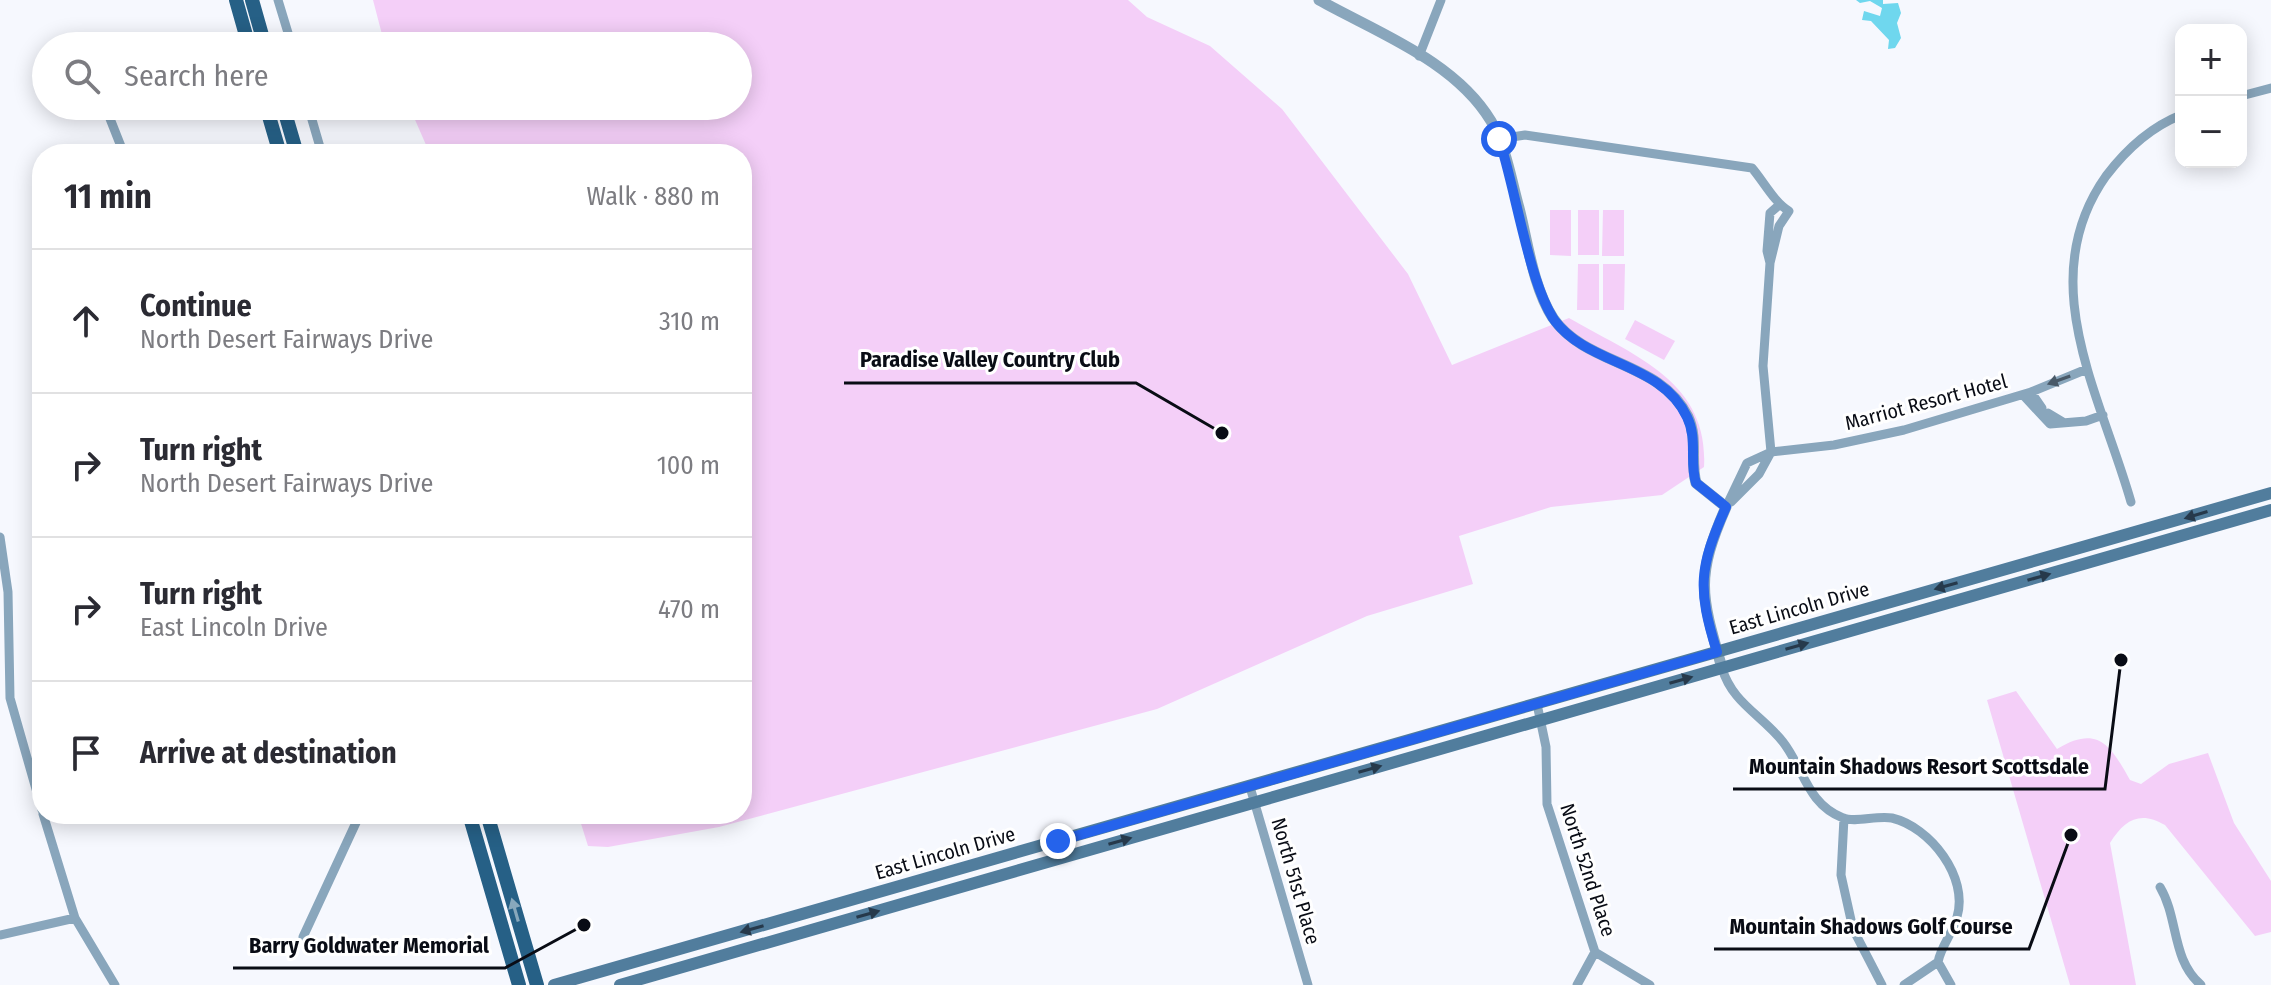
<!DOCTYPE html>
<meta charset="utf-8">
<style>
:root{--surface:#fff;--page:#f2f2f3;--text:#2b2b33;--muted:#7c7c81;--line:#e1e1e2}
body{margin:0;font-family:"Fira Sans Condensed",sans-serif;background:var(--page);color:var(--text)}
.controls{position:absolute;right:24px;top:24px;display:grid;overflow:hidden;border-radius:16px;box-shadow:0 4px 20px #0003}
.controls button{width:72px;height:72px;display:grid;place-items:center;padding:0;border:0;border-bottom:2px solid var(--line);background:var(--surface);color:var(--text);font:40px sans-serif}
.stop{position:absolute;width:24px;height:24px;margin:-18px;border:6px solid #2563eb;border-radius:50%;background:#fff}
.stop.end{background:#2563eb;border-color:#fff;box-shadow:0 2px 8px #0008}
.list{margin:0;padding:0;list-style:none}
h2{display:flex;justify-content:space-between;align-items:center;height:104px;margin:0;padding:0 32px;font-size:34px}
h2 small{font-size:26px;font-weight:400;color:var(--muted)}
.list li{display:grid;grid-template-columns:52px 1fr auto;gap:24px;align-items:center;box-sizing:border-box;height:144px;padding:0 32px;border-top:2px solid var(--line)}
.list b{display:block;font-size:30px;white-space:nowrap}
.list p{margin:0;font-size:26px;white-space:nowrap;color:var(--muted)}
.list em{font-size:26px;font-style:normal;color:var(--muted)}
.icon{flex:none;width:44px;height:44px;fill:none;stroke:currentColor;stroke-width:2;stroke-linecap:round;stroke-linejoin:round}
.map{position:relative;flex:none;width:2271px;height:985px;overflow:hidden}
.search{position:absolute;background:var(--surface);box-shadow:0 4px 20px #0003;left:32px;top:32px;width:720px;height:88px;display:flex;align-items:center;gap:20px;box-sizing:border-box;padding:0 28px;border-radius:44px;color:var(--muted);font-size:30px}
.panel{position:absolute;background:var(--surface);box-shadow:0 4px 20px #0003;left:32px;top:144px;width:720px;height:680px;border-radius:32px}
.map>svg:first-child{display:block}
.green{fill:#f4cff8}
.water{fill:#6fd7ee}
.lines{fill:none;stroke-linecap:round;stroke-linejoin:round}
.minor{stroke:#89a6bc;stroke-width:9}
.tertiary{stroke:#89a6bc;stroke-width:11}
.secondary{stroke:#517d9d;stroke-width:12}
.primary{stroke:#266086;stroke-width:14}
.oneway{fill:#495968}
.oneway2{fill:#26394b}
.oneway3{fill:#88a8bc}
.route{stroke:#2563eb;stroke-width:10}
.labels{text-anchor:middle;stroke-width:6;stroke-linejoin:round;paint-order:stroke}
.street-label{font-size:20px;fill:#090c15;stroke:#fff}
.leader{fill:none;stroke:#090c15;stroke-width:3}
.callout-dot{fill:#090c15;stroke:#fff;stroke-width:3}
.callout-label{font-size:22px;text-anchor:middle;font-weight:bold;fill:#090c15;stroke:#fff;stroke-width:6;stroke-linejoin:round;paint-order:stroke}
</style>
<div class="map">
<svg width="2271" height="985" viewBox="0 0 2271 985">
<rect width="100%" height="100%" fill="#f6f8fe"/>
<!-- green -->
<path class="green" d="M373 0H1128L1147 17 1210 46 1282 109 1408 274 1452 365 1569 318C1632 355 1709 380 1704 467L1662 495 1551 507 1459 536 1473 584 1367 616 1157 709 719 827 608 847 588 846 578 814H742V154H430L409 106H738V46H385Z
M1550 210H1571V256L1550 255Z
M1578 210H1599V255H1578Z
M1603 210H1624V256H1602Z
M1578 264H1599V310H1577Z
M1603 264H1625L1624 310H1603Z
M1635 320 1675 341 1664 360 1625 339Z
M2016 691 2057 749C2098 724 2111 746 2130 780L2141 784 2169 764 2208 753 2234 823 2271 881V932L2255 936 2165 825C2140 810 2124 820 2110 843L2136 985H2070L1987 700Z"/>
<!-- water -->
<path class="water" d="M1856 0H1883V4L1898 3 1901 13 1897 23 1901 38 1895 48 1888 49 1889 40 1871 21 1862 20 1864 11 1880 16 1882 8 1870 1 1860 3Z"/>
<g class="lines">
<!-- minor -->
<path class="minor" d="M278 0 292 46
M1419 56 1441 0
M2241 96 2271 88
M105 106 124 154
M308 106 322 154
M1499 139 1525 135 1752 168C1764 182 1774 202 1789 211L1779 226 1770 263
M2031 392 2042 408
M2023 395 2050 424 2086 421 2103 415
M2048 413 2063 422
M1731 502 1759 474 1771 452 1763 366 1770 263 1767 251 1770 213 1779 205
M2131 502C2101 396 2032 280 2106 176 2125 151 2151 127 2181 115
M1726 507 1747 463 1771 452 1834 445 1904 430 2031 392 2087 369
M0 537 8 592 10 698 42 810
M1722 668C1732 703 1762 715 1783 742 1804 769 1807 804 1843 818 1856 823 1877 815 1892 818 1930 827 1969 877 1957 917 1953 933 1941 946 1938 962L1951 985
M1537 704 1546 747 1547 804 1595 952
M1250 787 1308 985
M43 814 75 918 115 985
M1844 818 1841 875 1853 929 1882 985
M2160 887C2179 919 2171 959 2201 985
M0 935 75 918
M303 937 360 814
M1595 952 1650 985
M1577 985 1595 952
M1904 985 1938 962"/>
<!-- tertiary -->
<path class="tertiary" d="M1319 0C1378 33 1455 61 1491 121 1506 147 1511 179 1519 208 1528 243 1533 287 1553 318 1586 366 1661 361 1688 417 1698 439 1690 461 1696 483L1726 507C1695 578 1701 595 1722 668"/>
<!-- secondary -->
<path class="secondary" d="M554 985 2271 493
M620 985 2271 510"/>
<!-- primary -->
<path class="primary" d="M236 0 249 46
M252 0 265 46
M266 106 280 154
M283 106 297 154
M469 814 519 985
M487 814 537 985"/>
</g>
<!-- one-way arrows -->
<defs><path id="oneway-solid" d="M-6-.8H1V-3.2L6.5 0L1 3.2V.8H-6Z" transform="scale(2)"/></defs>
<use class="oneway" href="#oneway-solid" transform="translate(2059 380) rotate(160)"/>
<g class="oneway2">
<use href="#oneway-solid" transform="translate(2196 515) rotate(163)"/>
<use href="#oneway-solid" transform="translate(2039 577) rotate(-16)"/>
<use href="#oneway-solid" transform="translate(1946 586) rotate(164)"/>
<use href="#oneway-solid" transform="translate(1797 646) rotate(-16)"/>
<use href="#oneway-solid" transform="translate(1681 680) rotate(-16)"/>
<use href="#oneway-solid" transform="translate(1370 769) rotate(-16)"/>
<use href="#oneway-solid" transform="translate(1120 841) rotate(-16)"/>
<use href="#oneway-solid" transform="translate(868 914) rotate(-16)"/>
<use href="#oneway-solid" transform="translate(752 929) rotate(164)"/>
</g>
<use class="oneway3" href="#oneway-solid" transform="translate(515 910) rotate(-106)"/>
<g class="lines">
<!-- route -->
<path class="route" d="M1058 841 1717 652C1697 588 1699 568 1726 507L1696 483C1689 461 1698 439 1687 417 1661 362 1589 366 1555 321 1529 284 1515 186 1499 139"/>
</g>
<g class="labels">
<!-- street labels -->
<g class="street-label">
<text transform="translate(1926 402) rotate(-15)" y="7">Marriot Resort Hotel</text>
<text transform="translate(1799 608) rotate(-16)" y="7">East Lincoln Drive</text>
<text transform="translate(945 853) rotate(-16)" y="7">East Lincoln Drive</text>
<text transform="translate(1588 870) rotate(72)" y="7">North 52nd Place</text>
<text transform="translate(1296 881) rotate(74)" y="7">North 51st Place</text>
</g>
</g>
<!-- callouts -->
<path class="leader" d="M1222 433L1136 383H844M2121 660L2105 789H1733M2071 835L2029 949H1714M584 925L505 968H233"/>
<g class="callout-dot">
<circle cx="1222" cy="433" r="8"/>
<circle cx="2121" cy="660" r="8"/>
<circle cx="2071" cy="835" r="8"/>
<circle cx="584" cy="925" r="8"/>
</g>
<g class="callout-label">
<text x="990" y="367">Paradise Valley Country Club</text>
<text x="1919" y="774">Mountain Shadows Resort Scottsdale</text>
<text x="1871" y="934">Mountain Shadows Golf Course</text>
<text x="369" y="953">Barry Goldwater Memorial</text>
</g>
</svg>
<div class="controls">
<button>+</button>
<button>−</button>
</div>
<div class="stop" style="left:1499px;top:139px"></div>
<div class="stop end" style="left:1058px;top:841px"></div>
<div class="search"><svg class="icon" aria-label="search" viewBox="0 0 24 24"><circle cx="10" cy="10" r="6"/><path d="M15 15l6 6"/></svg>Search here</div>
<section class="panel">
<h2>11 min<small>Walk · 880 m</small></h2>
<ul class="list">
<li><svg class="icon" aria-label="ahead" viewBox="0 0 24 24"><path d="M12 20V5M6 11l6-6 6 6"/></svg><div><b>Continue</b><p>North Desert Fairways Drive</p></div><em>310 m</em></li>
<li><svg class="icon" aria-label="right" viewBox="0 0 24 24"><path d="M7 20v-9h11M14 6l5 5-5 5"/></svg><div><b>Turn right</b><p>North Desert Fairways Drive</p></div><em>100 m</em></li>
<li><svg class="icon" aria-label="right" viewBox="0 0 24 24"><path d="M7 20v-9h11M14 6l5 5-5 5"/></svg><div><b>Turn right</b><p>East Lincoln Drive</p></div><em>470 m</em></li>
<li><svg class="icon" aria-label="arrive" viewBox="0 0 24 24"><path d="M6 21V4h12l-3 4 3 4H6"/></svg><div><b>Arrive at destination</b></div></li>
</ul>
</section>
</div>
